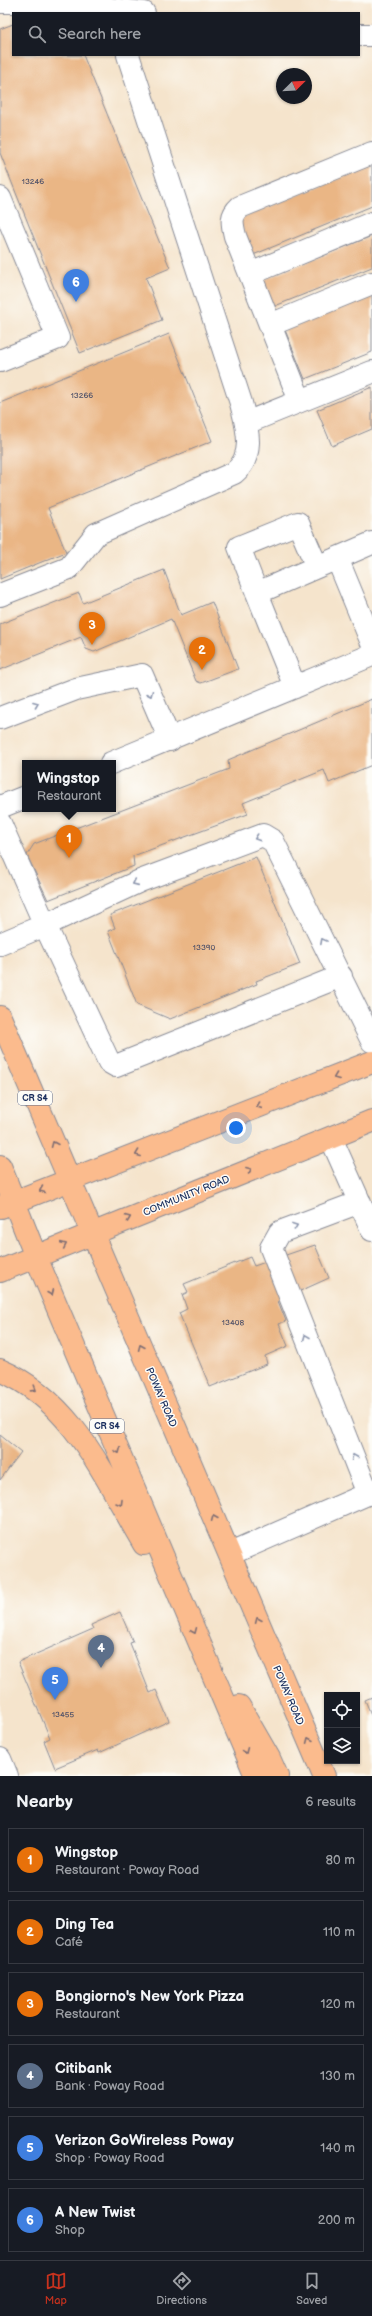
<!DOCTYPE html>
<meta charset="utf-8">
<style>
:root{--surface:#171b24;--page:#242831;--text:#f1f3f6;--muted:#9ea1a6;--line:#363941;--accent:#c8321e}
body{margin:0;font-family:"Balsamiq Sans",sans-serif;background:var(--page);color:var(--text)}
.controls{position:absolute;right:12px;bottom:12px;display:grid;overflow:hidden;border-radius:0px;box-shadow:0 1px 3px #0004}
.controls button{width:36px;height:36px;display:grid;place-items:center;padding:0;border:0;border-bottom:1px solid var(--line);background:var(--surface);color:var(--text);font:20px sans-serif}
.compass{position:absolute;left:276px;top:68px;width:36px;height:36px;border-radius:50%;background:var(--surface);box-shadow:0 1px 3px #0004;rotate:66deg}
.you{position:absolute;left:236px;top:1128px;width:14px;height:14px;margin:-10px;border:3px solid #fff;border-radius:50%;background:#1a73e8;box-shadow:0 0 0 6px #1a73e833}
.badge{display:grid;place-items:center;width:26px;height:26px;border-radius:50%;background:var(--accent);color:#fff;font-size:13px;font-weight:700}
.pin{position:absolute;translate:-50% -33px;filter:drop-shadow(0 1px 2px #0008)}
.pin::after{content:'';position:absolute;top:21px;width:14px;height:12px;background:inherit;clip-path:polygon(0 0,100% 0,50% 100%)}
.popup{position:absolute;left:22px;top:760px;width:94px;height:52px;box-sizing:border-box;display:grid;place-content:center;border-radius:0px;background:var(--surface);filter:drop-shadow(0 1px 3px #0005);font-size:13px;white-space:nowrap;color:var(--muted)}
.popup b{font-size:15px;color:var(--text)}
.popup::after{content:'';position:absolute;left:50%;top:100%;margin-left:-8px;border:8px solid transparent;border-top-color:var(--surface)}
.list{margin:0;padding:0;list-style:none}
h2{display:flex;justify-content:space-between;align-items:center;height:52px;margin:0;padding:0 16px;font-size:17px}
h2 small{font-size:13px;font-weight:400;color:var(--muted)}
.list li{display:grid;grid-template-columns:26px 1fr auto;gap:12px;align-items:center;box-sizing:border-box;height:64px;margin:0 8px 8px;padding:0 8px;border:1px solid var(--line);border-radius:0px}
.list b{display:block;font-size:15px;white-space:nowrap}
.list p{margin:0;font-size:13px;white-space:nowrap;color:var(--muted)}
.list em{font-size:13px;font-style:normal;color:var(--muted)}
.icon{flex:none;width:22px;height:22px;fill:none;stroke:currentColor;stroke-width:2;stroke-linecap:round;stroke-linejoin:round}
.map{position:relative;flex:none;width:372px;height:1776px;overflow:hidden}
.search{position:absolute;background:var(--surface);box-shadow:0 1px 3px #0004;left:12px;right:12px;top:12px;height:44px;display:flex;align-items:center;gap:10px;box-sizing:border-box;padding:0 14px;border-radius:0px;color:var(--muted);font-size:15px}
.sheet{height:484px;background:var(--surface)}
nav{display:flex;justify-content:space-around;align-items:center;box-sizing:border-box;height:56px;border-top:1px solid var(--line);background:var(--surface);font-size:11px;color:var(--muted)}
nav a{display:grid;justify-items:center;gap:2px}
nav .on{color:var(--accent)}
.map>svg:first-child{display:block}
.building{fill:#eab685}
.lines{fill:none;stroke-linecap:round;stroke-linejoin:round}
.minor-casing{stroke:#888a95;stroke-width:24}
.major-casing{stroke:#888a95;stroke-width:24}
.minor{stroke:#fff;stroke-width:22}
.major{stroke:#fbbb8d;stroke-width:22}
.oneway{stroke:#8d97ae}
.oneway2{stroke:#806e73}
.labels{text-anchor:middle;stroke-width:3;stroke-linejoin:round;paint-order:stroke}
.number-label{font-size:8px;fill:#4f5168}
.shield{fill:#fdfcf7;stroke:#5f6c8c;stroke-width:1}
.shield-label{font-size:9px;font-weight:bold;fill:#1b2f5e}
.street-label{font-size:10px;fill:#1b2f5e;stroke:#fdfcf7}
</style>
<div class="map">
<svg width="372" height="1776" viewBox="0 0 372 1776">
<rect width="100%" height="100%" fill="#fdfcf7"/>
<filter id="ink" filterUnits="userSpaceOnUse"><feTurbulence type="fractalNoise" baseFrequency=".025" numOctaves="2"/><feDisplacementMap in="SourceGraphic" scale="8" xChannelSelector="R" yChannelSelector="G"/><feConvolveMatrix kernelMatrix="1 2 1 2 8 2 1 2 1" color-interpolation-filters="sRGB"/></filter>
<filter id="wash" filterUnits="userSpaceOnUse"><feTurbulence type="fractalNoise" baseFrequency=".012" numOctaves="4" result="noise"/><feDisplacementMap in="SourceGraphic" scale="16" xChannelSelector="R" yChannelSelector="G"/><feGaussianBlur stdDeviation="0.9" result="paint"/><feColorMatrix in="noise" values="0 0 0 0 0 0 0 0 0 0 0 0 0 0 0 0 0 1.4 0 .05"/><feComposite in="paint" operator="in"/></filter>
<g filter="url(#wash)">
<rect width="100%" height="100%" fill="#f5e4cc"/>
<g id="blocks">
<!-- building -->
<path class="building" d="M13 24V55H83L170 268 146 278 162 320 80 353 0 153V29Z
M372 165V206L253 255 238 219Z
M372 236V267L270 308 260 281Z
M372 295V352L305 379 285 330Z
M169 334 212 441 48 508 66 552 0 579V403Z
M372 387V429L332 446 317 410Z
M164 570 181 615 212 602 238 669 201 683 196 681 171 619 94 652 86 649 81 637 0 670V624L79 593 83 603Z
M372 699V765L329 783 324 770 243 803 248 814 133 856 134 866 48 900 27 855 34 844 229 769 228 760Z
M256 857 300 964 256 981 257 984 170 1019 137 1005 108 931 115 928 110 915Z
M315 1245 329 1278 278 1301 286 1321 279 1324 288 1346 265 1356 267 1364 210 1387 179 1313 187 1309 182 1295 188 1292 184 1284 250 1257 254 1266Z
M0 1435 21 1452 0 1480Z
M120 1612 133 1642 130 1643 150 1693 156 1690 169 1721 99 1753 98 1750 55 1768 44 1741 50 1738 18 1662 93 1629 91 1625Z
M372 1697V1717L365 1700Z"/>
</g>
</g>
<g filter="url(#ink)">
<use href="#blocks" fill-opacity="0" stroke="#888a95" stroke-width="1"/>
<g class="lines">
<!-- minor casing -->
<g class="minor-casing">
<path id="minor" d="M0 2H49L144 13
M359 35H372
M0 198 58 338 0 361
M250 274 372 223
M270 325 372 283
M300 401 235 236C232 223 230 216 240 207L372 153
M246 423 372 372
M337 558 372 643
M317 567 298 523 239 547 257 593 372 543
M257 593 295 687
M0 595 69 568 96 534 234 473C256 455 247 427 241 403L128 55
M0 718 76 689 142 675 170 740
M111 763 372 655
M0 807 25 797
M0 823 45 925 0 944
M341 976 116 1066 109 1062 45 925 140 881 263 835 273 841 372 1041
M331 1138 372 1230
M360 1202 280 1232 271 1248 368 1494
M230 1554 372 1492
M0 1759 7 1776"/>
</g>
<!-- major casing -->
<g class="major-casing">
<path id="major" d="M0 1017 324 1776
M0 1166 36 1257 256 1776
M1 1207 372 1062
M0 1271 372 1121
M0 1370C75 1402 105 1479 144 1544
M239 1706 269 1758 277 1776"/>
</g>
<!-- minor -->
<use href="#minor" class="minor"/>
<!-- major -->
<use href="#major" class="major"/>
</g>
<!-- one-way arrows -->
<defs><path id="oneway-chevron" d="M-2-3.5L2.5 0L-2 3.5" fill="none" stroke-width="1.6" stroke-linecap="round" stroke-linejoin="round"/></defs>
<g class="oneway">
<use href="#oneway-chevron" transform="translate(150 694) rotate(67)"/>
<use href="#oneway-chevron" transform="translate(36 704) rotate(-21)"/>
<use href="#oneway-chevron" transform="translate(257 838) rotate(161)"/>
<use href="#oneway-chevron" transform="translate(135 883) rotate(156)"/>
<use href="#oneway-chevron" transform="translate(323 941) rotate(-118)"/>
<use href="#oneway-chevron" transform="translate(295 1226) rotate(-20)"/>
<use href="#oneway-chevron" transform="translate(306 1337) rotate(-112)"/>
<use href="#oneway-chevron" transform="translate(354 1457) rotate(-112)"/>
</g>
<g class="oneway2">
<use href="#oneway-chevron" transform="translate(336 1077) rotate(159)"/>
<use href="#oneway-chevron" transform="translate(259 1106) rotate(159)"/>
<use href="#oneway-chevron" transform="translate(54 1144) rotate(-113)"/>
<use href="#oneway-chevron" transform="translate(138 1154) rotate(159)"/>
<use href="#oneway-chevron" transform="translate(249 1170) rotate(-22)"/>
<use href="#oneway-chevron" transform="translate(42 1190) rotate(158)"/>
<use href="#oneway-chevron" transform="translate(128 1218) rotate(-21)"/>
<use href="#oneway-chevron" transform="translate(64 1245) rotate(-24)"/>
<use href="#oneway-chevron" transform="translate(51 1293) rotate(67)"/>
<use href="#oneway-chevron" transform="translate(141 1347) rotate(-113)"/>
<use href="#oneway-chevron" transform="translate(34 1389) rotate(32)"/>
<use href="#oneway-chevron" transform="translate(118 1451) rotate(67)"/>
<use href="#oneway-chevron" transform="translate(120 1503) rotate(60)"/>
<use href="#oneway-chevron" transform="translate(214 1518) rotate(-113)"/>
<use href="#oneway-chevron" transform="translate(258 1620) rotate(-113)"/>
<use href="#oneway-chevron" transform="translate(194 1631) rotate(67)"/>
<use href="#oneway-chevron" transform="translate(309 1740) rotate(-113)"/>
<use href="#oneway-chevron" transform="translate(245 1751) rotate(67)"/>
</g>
</g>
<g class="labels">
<!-- number labels -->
<g class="number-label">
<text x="33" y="184">13246</text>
<text x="82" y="398">13266</text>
<text x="204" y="950">13390</text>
<text x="233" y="1325">13408</text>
<text x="63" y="1717">13455</text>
</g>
<!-- shield labels -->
<g class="shield">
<rect x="18" y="1091" width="34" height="14" rx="3"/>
<rect x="90" y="1419" width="34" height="14" rx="3"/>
</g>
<g class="shield-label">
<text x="35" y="1101">CR S4</text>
<text x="107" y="1429">CR S4</text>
</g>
<!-- street labels -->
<g class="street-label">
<text transform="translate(186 1195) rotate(-22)" y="4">COMMUNITY ROAD</text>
<text transform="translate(162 1397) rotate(67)" y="4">POWAY ROAD</text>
<text transform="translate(289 1695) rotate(67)" y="4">POWAY ROAD</text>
</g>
</g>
</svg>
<div class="controls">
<button><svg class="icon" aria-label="locate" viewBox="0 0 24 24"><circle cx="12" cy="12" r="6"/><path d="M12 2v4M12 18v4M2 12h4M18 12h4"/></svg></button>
<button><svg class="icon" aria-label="layers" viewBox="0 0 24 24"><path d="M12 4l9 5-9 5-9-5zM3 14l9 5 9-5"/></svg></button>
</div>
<svg class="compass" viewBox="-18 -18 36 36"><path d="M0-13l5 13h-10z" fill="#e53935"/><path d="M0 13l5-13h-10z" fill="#9ea1a6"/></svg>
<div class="you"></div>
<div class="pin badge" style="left:69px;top:858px;background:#e8710a">1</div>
<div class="popup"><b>Wingstop</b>Restaurant</div>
<div class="pin badge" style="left:202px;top:670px;background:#e8710a">2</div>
<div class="pin badge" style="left:92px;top:645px;background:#e8710a">3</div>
<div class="pin badge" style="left:101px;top:1668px;background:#5c6f8a">4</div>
<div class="pin badge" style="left:55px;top:1700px;background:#3f7fe0">5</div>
<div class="pin badge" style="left:76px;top:302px;background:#3f7fe0">6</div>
<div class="search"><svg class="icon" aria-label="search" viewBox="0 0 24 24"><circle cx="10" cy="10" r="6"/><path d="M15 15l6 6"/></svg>Search here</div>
</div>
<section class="sheet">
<h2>Nearby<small>6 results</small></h2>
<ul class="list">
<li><span class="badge" style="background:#e8710a">1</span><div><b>Wingstop</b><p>Restaurant · Poway Road</p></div><em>80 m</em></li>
<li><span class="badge" style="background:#e8710a">2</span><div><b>Ding Tea</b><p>Café</p></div><em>110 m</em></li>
<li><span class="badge" style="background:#e8710a">3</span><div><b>Bongiorno's New York Pizza</b><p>Restaurant</p></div><em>120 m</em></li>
<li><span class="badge" style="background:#5c6f8a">4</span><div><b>Citibank</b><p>Bank · Poway Road</p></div><em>130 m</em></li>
<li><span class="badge" style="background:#3f7fe0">5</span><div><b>Verizon GoWireless Poway</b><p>Shop · Poway Road</p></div><em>140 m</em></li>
<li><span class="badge" style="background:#3f7fe0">6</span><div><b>A New Twist</b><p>Shop</p></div><em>200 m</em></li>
</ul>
</section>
<nav>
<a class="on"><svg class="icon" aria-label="map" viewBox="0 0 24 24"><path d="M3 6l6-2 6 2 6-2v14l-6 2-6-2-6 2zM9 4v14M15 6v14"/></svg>Map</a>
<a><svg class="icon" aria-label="directions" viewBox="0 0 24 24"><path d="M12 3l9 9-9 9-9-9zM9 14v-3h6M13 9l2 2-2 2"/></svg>Directions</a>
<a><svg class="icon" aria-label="saved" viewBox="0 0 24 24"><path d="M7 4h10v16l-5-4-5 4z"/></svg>Saved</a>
</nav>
